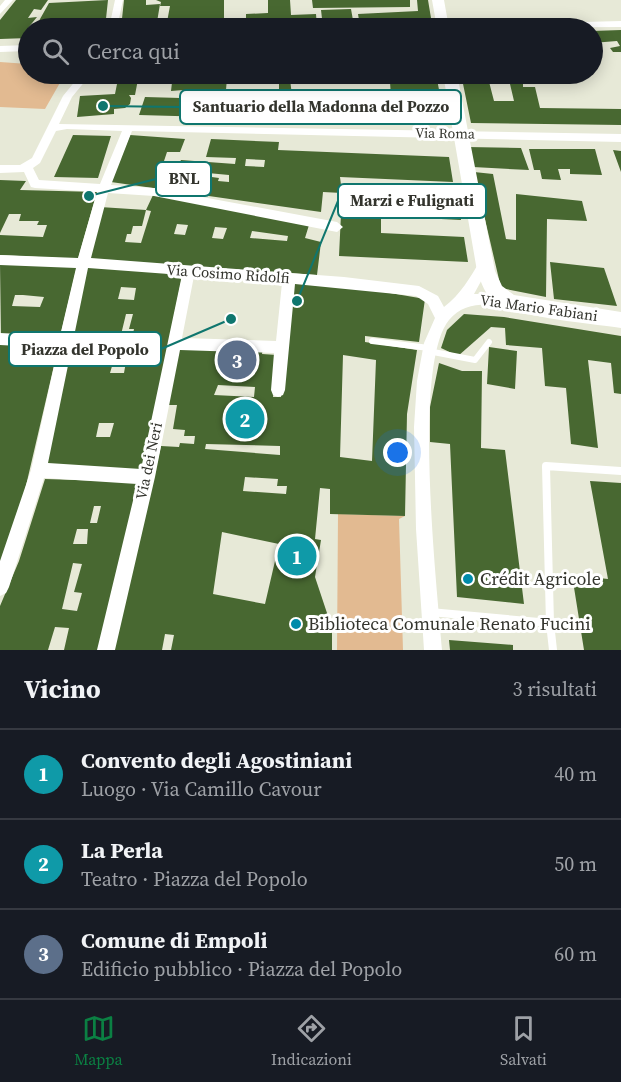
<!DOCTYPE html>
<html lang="it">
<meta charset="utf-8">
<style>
:root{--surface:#171b24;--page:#20242c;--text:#f1f3f6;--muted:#9ea1a6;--line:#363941;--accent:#0b8043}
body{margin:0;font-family:"Source Serif 4",serif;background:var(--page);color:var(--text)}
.you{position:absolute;left:398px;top:453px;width:21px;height:21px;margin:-15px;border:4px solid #fff;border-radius:50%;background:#1a73e8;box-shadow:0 0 0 9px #1a73e833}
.badge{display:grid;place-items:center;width:39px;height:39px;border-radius:50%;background:var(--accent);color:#fff;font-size:20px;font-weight:700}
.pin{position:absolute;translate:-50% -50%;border:3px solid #fff;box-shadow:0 2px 6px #0006}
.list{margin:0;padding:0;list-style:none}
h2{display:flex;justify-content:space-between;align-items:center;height:78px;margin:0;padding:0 24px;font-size:26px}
h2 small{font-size:20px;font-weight:400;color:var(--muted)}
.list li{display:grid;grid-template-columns:39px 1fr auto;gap:18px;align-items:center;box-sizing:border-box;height:90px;padding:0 24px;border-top:2px solid var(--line)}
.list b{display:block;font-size:22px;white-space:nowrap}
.list p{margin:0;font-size:20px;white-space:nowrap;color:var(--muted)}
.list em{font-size:20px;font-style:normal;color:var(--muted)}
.icon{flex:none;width:33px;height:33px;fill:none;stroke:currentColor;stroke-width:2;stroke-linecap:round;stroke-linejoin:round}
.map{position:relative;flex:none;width:621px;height:650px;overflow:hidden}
.search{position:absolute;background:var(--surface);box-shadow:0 3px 15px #0003;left:18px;right:18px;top:18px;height:66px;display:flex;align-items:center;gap:15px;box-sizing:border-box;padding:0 21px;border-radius:33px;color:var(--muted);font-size:22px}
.sheet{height:348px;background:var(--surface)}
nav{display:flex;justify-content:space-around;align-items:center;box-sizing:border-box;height:84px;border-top:2px solid var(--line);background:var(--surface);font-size:16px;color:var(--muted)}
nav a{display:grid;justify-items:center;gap:3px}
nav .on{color:var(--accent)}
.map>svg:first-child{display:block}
.green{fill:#e2ba91}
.building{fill:#486831;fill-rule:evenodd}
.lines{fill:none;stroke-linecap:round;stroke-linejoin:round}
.lane-far1{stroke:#fff;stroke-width:6}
.lane{stroke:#fff;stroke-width:8}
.street{fill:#fff;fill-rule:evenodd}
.secondary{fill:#fff;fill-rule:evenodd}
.poi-dot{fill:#008baa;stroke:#fff;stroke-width:2}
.labels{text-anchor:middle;stroke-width:6;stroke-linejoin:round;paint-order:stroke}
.far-street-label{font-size:14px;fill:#33342d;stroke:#fff}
.street-label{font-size:15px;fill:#33342d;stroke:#fff}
.near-poi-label{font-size:18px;fill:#33342d;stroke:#fff;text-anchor:start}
.leader{fill:none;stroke:#0f766e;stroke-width:2}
.callout-dot{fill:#0f766e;stroke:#fff;stroke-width:2}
.callout{fill:#fff;stroke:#0f766e;stroke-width:2}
.callout-label{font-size:16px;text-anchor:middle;font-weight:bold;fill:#33342d}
</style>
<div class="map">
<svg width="621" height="650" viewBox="0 0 621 650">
<rect width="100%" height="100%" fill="#e7e9d7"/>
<!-- green -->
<path class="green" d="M0 62 28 64V74H65L45 109 0 107Z
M338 514 405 516 399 519 403 650H337Z"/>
<!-- building -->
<path class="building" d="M16 0H48L41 10 34 9 28 18 37 17 28 28V38L0 39V20Z
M108 0 105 28H35L49 3Z
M124 0H146V5L160 4 157 22H167L170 6H160L161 2 156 0H224V19L246 18V14L268 13V0H290L291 15 316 14 317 27 121 28Z
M312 0H410V7L313 8Z
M417 0H428L432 24 360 26 358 14 418 11Z
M351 9 354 26 323 27 321 10Z
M621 30V52H613L610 48 620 46 617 41 592 43V31Z
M119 74H139L135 95H129L131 98 130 104 125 108 114 109V114L77 117 80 96 115 94Z
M173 74H192L191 80 227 78 225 102 279 103V79H269V74H357V80L290 79 293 104H306V101L358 102 359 121 139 115 145 97 181 98 183 90 171 91Z
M372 74H436L445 121H419L417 100 391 96 390 82 372 81Z
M461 74H487L494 101H514L510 84H523V87H535L540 108 621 109V125L471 123Z
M73 135 111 136 98 178 54 177Z
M130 135 185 139 180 152H167L161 170 219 178 218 181 229 182V175L176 170 181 160 235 164 236 158 206 157 211 139 279 142 278 150 449 157 453 182 340 177 342 193 323 192 321 212 111 182ZM246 159 265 160 264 167 245 166Z
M467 147 521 148 529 170 473 167Z
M529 149H595L602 175 570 174V169H558L561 180 542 179 540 170H534Z
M613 150 621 151V172Z
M474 172 493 174 506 239 516 240V194L582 201 587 221 547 219 546 297 501 288Z
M0 180 26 181 20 190 97 192 78 259 0 255V235L43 237 47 225H37L39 221H19L21 214H9L0 233Z
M342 193 459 198 461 220 381 216V233L464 237 468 262 339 256Z
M153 195 309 225 305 238 321 242 317 275 88 260 100 207 146 210 142 226H133L131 234H127L125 242 141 243 151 211 146 210ZM177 224 188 225 185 235 174 234ZM215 227 227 228 223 239 212 238ZM252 231 288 236 287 241 250 238Z
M550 262 604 268 617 306 554 299Z
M0 264 77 266 60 337 1 336ZM15 295H23L44 297 40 307 12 306Z
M86 266 156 271 182 277 143 469H43ZM121 287 136 288 134 300 118 299ZM126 314H133L129 329H134L130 348 118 347ZM115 356H127L124 373H110ZM99 423H114L110 437H96Z
M291 283 361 288 425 299 419 342 365 336V342L417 350 407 414 405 516 330 514V489L320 488 315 539 321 540 315 577 332 628V650H171L174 635 165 634 162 650H114L161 446 179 447 180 443 194 444 195 436H184L185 430 173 429 177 405H167L178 350 263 348 262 354 277 355 273 397H281ZM343 355 376 360 372 461 340 457ZM218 385 255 387 254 397 214 395ZM206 444 280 446V455L205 449ZM245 477 278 479 277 486H287L286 494 243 491ZM222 532 279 544 265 604 213 594Z
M464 314 504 317 621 336V394L614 393 611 363 588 360 598 448 571 444 566 388 545 386 542 348 506 345 505 328 491 327 458 356 441 348 447 330Z
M0 342 59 344 21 507 0 567Z
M489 347 517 351 515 389 487 384Z
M439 363 462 371H482L481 448 505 450 524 604 457 597 450 444 430 442V407Z
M45 479 139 482 101 650H64L69 628 55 627 48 650H0V606L19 561ZM94 506H101L97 523H90ZM77 529H88L87 544H73ZM73 563 82 564 74 592 82 593 77 611 62 609Z
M590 481 621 483V650H584L572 575 608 579Z
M449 640 513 645V650H450Z"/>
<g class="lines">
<!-- lane-far1 -->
<path class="lane-far1" d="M372 341 429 348
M428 351 475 360 489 342"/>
<!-- lane -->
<path class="lane" d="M430 612 550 623 546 466 621 471
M550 623 553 650"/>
<!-- street -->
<path class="street" d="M5 0H13L0 14V6Z
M115 0H123L117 28H109Z
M621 21V27L469 28 473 25Z
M28 45V51L0 52V46Z
M81 74H91L72 97 59 124 621 134V142L132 131 111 185 154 188 337 222 343 227 337 232 154 196 108 193 91 258 344 277 419 286 438 296 444 307C461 294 470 278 481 259H489L491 263 474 294H504L509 296 511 300 509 304 504 306C484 303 463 303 449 320 412 365 437 586 442 650H424L416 529 414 427 417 381 424 343 435 318 428 304 416 296 295 284 285 390 283 395 278 397 273 395 271 390 274 353 180 350 155 477 115 650H97L137 484 44 478 9 587 6 593 0 596V561L31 470 58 348 0 345V333L60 336 76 268 0 265V255L78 258 97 192 35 188 31 187 24 172 0 173V165H20L32 158 63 96ZM67 129 122 131 100 184 39 180 33 168 40 163 56 131ZM88 268 182 275 141 469 48 463ZM194 276 282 283 276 341 182 338Z"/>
<!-- secondary -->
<path class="secondary" d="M432 0H444L449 28H437Z
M443 74H457L495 271 502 286 514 295 621 312V328C594 324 515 317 496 303 485 296 481 282 477 271Z"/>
</g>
<!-- markers -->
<g class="poi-dot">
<circle cx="468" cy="579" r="6"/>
<circle cx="296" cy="624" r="6"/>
</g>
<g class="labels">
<!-- far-street labels -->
<g class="far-street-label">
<text transform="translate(445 133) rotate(1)" y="5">Via Roma</text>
</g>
<!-- street labels -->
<g class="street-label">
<text transform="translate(228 274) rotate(4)" y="5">Via Cosimo Ridolfi</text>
<text transform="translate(539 308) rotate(8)" y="5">Via Mario Fabiani</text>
<text transform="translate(149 461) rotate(-78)" y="5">Via dei Neri</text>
</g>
<!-- near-poi labels -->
<g class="near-poi-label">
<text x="480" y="585">Crédit Agricole</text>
<text x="308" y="630">Biblioteca Comunale Renato Fucini</text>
</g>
</g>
<!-- callouts -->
<path class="leader" d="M103 106L180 107M89 196L156 179M297 301L338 201M231 319L161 349"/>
<g class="callout-dot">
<circle cx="103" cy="106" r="6"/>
<circle cx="89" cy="196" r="6"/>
<circle cx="297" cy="301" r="6"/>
<circle cx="231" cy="319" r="6"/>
</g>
<g class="callout">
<rect x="180" y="90" width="281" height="34" rx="6"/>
<rect x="156" y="162" width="55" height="34" rx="6"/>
<rect x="338" y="184" width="148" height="34" rx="6"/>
<rect x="9" y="332" width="152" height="34" rx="6"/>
</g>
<g class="callout-label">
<text x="321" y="112">Santuario della Madonna del Pozzo</text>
<text x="184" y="184">BNL</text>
<text x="412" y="206">Marzi e Fulignati</text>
<text x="85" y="355">Piazza del Popolo</text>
</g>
</svg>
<div class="you"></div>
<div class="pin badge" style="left:297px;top:556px;background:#0f9aa8">1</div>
<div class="pin badge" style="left:245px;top:419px;background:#0f9aa8">2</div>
<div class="pin badge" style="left:237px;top:360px;background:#5c6f8a">3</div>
<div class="search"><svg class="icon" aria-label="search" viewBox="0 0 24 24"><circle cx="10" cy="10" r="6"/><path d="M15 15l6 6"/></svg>Cerca qui</div>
</div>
<section class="sheet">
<h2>Vicino<small>3 risultati</small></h2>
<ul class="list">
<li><span class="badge" style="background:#0f9aa8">1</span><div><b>Convento degli Agostiniani</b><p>Luogo · Via Camillo Cavour</p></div><em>40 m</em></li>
<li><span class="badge" style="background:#0f9aa8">2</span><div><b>La Perla</b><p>Teatro · Piazza del Popolo</p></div><em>50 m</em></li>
<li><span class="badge" style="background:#5c6f8a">3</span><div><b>Comune di Empoli</b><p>Edificio pubblico · Piazza del Popolo</p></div><em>60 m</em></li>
</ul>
</section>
<nav>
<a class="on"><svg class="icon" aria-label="map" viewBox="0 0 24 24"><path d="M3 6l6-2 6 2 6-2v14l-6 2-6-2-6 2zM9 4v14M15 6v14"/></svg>Mappa</a>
<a><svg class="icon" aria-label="directions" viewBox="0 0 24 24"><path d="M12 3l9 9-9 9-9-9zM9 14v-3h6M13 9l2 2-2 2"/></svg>Indicazioni</a>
<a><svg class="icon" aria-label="saved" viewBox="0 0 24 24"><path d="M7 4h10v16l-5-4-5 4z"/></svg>Salvati</a>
</nav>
